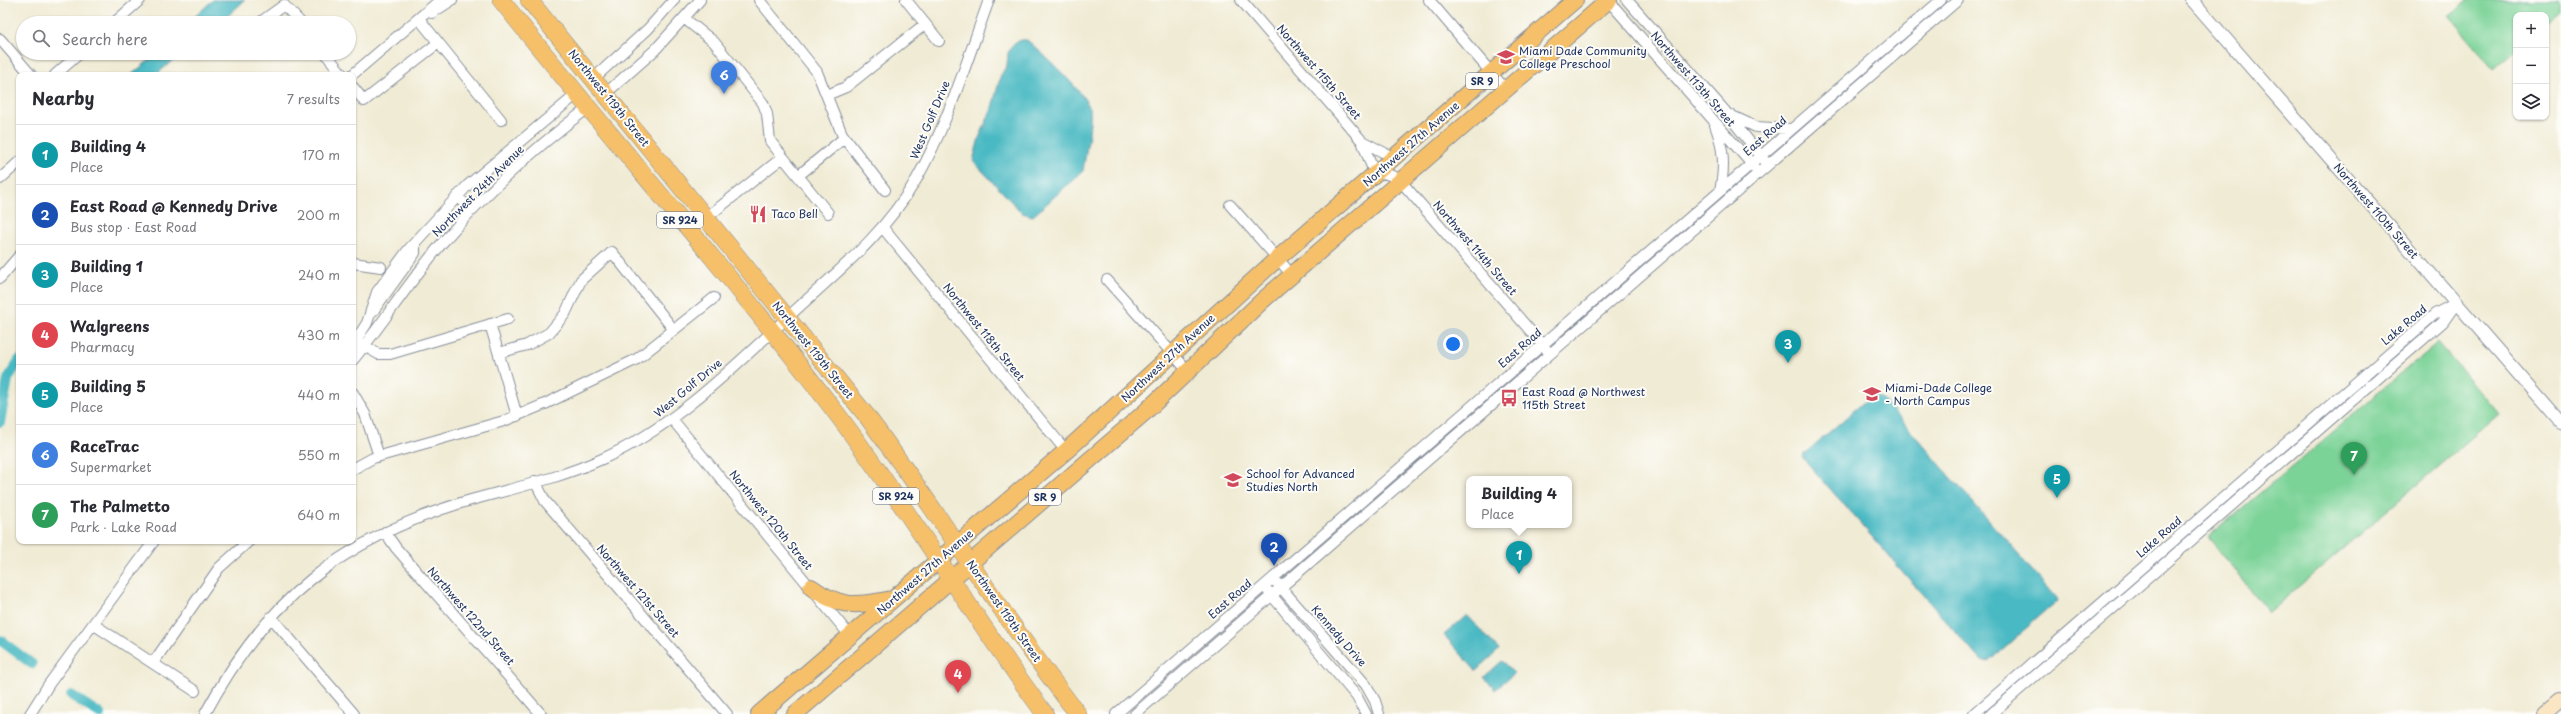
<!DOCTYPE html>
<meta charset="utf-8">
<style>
:root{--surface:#fff;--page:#f2f2f3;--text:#2b2b33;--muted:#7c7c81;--line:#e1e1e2;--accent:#2563eb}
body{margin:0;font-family:"Playpen Sans",sans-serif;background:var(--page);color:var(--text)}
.controls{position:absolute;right:12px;top:12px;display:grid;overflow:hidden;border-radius:8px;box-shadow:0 1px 3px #0004}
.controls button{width:36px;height:36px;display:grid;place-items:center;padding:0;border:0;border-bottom:1px solid var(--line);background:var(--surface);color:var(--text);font:20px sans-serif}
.you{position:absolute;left:1453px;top:344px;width:14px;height:14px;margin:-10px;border:3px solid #fff;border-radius:50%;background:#1a73e8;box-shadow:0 0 0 6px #1a73e833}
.badge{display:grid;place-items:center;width:26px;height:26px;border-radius:50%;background:var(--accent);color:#fff;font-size:13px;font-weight:700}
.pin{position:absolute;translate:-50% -33px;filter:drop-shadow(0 1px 2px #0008)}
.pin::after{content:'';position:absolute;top:21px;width:14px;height:12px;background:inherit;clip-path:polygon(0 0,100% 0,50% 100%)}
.popup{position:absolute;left:1466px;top:476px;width:106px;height:52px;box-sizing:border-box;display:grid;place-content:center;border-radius:8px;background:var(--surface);filter:drop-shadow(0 1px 3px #0005);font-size:13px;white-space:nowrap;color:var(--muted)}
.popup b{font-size:15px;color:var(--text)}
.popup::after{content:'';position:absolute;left:50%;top:100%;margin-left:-8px;border:8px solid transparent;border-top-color:var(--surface)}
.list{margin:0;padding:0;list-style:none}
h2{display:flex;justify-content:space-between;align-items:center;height:52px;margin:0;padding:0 16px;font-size:17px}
h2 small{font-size:13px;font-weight:400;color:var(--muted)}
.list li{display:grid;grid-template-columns:26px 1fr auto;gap:12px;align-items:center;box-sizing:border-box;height:60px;padding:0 16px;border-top:1px solid var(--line)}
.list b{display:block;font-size:15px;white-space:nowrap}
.list p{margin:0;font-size:13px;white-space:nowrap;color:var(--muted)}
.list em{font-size:13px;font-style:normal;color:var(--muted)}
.icon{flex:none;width:22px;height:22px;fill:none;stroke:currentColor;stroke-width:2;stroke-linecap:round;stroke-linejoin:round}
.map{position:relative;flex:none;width:2561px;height:714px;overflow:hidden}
.search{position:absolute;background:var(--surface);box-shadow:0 1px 3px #0004;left:16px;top:16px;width:340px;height:44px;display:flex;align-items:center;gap:10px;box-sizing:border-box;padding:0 14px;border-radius:22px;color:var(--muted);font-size:15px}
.panel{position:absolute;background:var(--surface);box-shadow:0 1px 3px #0004;left:16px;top:72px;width:340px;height:472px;border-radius:8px}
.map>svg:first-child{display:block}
.green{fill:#7cd398;stroke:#4c817b}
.water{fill:#4ab9c3;stroke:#327490}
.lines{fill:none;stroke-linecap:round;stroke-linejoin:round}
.canal{stroke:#4ab9c3;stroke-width:10}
.minor-casing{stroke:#868d99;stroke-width:12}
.tertiary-casing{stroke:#868d99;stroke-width:14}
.secondary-casing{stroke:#868d99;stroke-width:16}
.primary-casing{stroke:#868d99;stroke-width:18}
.trunk-casing{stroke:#868d99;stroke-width:18}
.minor{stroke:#fff;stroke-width:10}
.tertiary{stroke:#fff;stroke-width:12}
.secondary{stroke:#fbe6c4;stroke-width:14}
.primary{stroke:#f6c06b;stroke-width:16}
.trunk{stroke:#f6c06b;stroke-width:17}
.labels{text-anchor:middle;stroke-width:4;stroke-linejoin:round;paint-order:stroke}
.shield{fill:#fdfcf7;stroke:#5f6c8c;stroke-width:1}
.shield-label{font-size:10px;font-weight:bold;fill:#1b2f5e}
.poi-label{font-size:11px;fill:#1b2f5e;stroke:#fdfcf7;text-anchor:start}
.street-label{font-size:11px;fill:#1b2f5e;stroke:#fdfcf7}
</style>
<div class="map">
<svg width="2561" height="714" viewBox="0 0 2561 714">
<rect width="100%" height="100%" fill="#fdfcf7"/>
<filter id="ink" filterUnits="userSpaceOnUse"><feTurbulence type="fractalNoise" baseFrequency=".025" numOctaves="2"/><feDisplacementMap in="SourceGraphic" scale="8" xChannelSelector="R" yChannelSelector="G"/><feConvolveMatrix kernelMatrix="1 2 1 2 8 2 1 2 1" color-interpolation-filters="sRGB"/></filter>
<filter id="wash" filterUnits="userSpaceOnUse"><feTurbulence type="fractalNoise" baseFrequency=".012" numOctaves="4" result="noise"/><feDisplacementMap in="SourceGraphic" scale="16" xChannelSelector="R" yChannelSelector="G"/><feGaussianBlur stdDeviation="0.9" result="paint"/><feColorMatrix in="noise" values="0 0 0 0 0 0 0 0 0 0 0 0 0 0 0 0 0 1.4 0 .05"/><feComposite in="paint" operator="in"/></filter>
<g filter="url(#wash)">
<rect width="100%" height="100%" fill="#f0ebd4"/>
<!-- green -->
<path class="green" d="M2467 0H2561V11L2546 24V15H2516V50L2494 69 2449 16Z
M2438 342 2499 414 2269 612 2208 537Z"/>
<!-- water -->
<path class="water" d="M213 0H245L220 23H188Z
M1020 40H1027C1040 51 1087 94 1090 110 1092 123 1085 157 1083 171L1033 216 1022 213 973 161 979 138 991 111 1001 75 1007 65 1008 53 1012 46Z
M158 53H181L156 75H131Z
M1872 395 1883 399 2056 598 2057 601 1988 662 1979 659 1803 458 1804 454Z
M1467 615 1499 650 1476 671 1444 635Z
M1502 661 1514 673 1495 690 1484 677Z"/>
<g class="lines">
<!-- canal -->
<path class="canal" d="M0 422 8 379 19 360
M0 640 32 664
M71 695 100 714"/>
</g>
</g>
<g filter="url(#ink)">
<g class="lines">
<!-- minor casing -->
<g class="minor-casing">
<path id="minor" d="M759 0 817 72 842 134 885 190
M906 0 939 41
M1241 0 1362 141 1394 158
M1429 0 1506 90
M1608 0 1756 169
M1627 0 1725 111 1764 160
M432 13 452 0
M685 19 714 42 763 103 767 114 770 141 828 213
M420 20 501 120
M114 23 140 0
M259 23 284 5 301 23
M0 39 31 75
M325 53 343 75
M55 75 80 53
M352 75 440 0
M593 79 648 29 674 0
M353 87 364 101 438 43
M605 94 655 50 700 0
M827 95 846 87 925 24
M1730 115 1756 127 1791 129
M1715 125C1724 149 1725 167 1720 191
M1362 141 1375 175 1384 173 1398 178 1546 349
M798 176 844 138
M0 179 19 162
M457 196 472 211
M1230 205 1293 276
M706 218 783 157
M883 228 1066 451
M353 263 381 267
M0 278 19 256
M1107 280 1188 371
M373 311 415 253V244
M490 324 517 416
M353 345 367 323 377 292 408 250 468 185 577 94
M365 346 378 354H390L508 319
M499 353 527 345 549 333 565 314 581 280 612 252 674 330
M353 360C384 322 411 279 443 242 486 192 536 147 588 108
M353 393 365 414 379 456
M672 419 851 637
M353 469 373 458 504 421 545 404 637 359 714 298
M535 481 545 501 727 714
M385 532 396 548 541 714
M1277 583 1366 685 1375 701 1379 714
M1268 591 1357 697 1366 714
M271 617 354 714
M93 624 195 691
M153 663 219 568 249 541
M30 714 49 684 154 541
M205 714C266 600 340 540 464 502 510 489 558 479 602 459 674 427 730 370 787 318 834 274 883 237 916 180 948 124 967 60 989 0
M1116 714 1941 0
M1135 714 1958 0
M1974 714 2435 314 2456 303
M1991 714 2443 322 2455 305"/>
</g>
<!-- tertiary casing -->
<g class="tertiary-casing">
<path id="tertiary" d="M2192 0 2561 423"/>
</g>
<!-- secondary casing -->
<g class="secondary-casing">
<path id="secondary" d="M2544 714 2561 699"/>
</g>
<!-- primary casing -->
<g class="primary-casing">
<path id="primary" d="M811 587C841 609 857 606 892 599
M759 714 1066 451 1278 258 1575 0
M795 714 1144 413 1262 301 1609 0"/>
</g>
<!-- trunk casing -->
<g class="trunk-casing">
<path id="trunk" d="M501 0C611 139 729 272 837 414 910 511 972 616 1045 714
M529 0 866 415C939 513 1003 618 1078 714"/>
</g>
<!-- minor -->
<use href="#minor" class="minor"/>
<!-- tertiary -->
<use href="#tertiary" class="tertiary"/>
<!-- secondary -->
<use href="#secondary" class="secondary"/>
<!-- primary -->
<use href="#primary" class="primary"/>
<!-- trunk -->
<use href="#trunk" class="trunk"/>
</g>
</g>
<!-- icons -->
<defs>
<g id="school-bare" transform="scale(1.38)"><path d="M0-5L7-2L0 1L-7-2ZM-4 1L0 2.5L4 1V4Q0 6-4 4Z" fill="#d1495b" stroke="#fdfcf7" stroke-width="2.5" paint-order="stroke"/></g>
<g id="restaurant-bare" transform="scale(1.38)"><path d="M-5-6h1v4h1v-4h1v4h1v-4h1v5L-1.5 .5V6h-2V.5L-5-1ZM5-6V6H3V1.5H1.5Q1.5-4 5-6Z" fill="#d1495b" stroke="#fdfcf7" stroke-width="2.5" paint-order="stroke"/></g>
<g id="university-bare" transform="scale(1.38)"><path d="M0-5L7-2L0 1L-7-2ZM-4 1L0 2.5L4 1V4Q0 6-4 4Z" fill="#d1495b" stroke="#fdfcf7" stroke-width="2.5" paint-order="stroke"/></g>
<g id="bus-bare" transform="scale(1.38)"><path d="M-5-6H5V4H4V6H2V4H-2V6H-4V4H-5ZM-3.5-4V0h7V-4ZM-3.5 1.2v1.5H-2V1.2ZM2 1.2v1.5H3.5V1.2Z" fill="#d1495b" stroke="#fdfcf7" stroke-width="2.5" paint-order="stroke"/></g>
</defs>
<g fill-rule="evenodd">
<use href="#school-bare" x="1506" y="57"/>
<use href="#restaurant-bare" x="758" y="214"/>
<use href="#university-bare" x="1872" y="394"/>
<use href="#bus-bare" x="1509" y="398"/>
<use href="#school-bare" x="1233" y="480"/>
</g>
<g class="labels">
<!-- shield labels -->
<g class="shield">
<rect x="1466" y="73" width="32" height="16" rx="3"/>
<rect x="657" y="212" width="46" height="16" rx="3"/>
<rect x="873" y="488" width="46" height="16" rx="3"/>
<rect x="1029" y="489" width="32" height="16" rx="3"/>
</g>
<g class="shield-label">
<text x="1482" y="85">SR 9</text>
<text x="680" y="224">SR 924</text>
<text x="896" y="500">SR 924</text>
<text x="1045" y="501">SR 9</text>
</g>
<!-- poi labels -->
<g class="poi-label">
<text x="1519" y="55">Miami Dade Community<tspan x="1519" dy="13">College Preschool</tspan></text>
<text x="771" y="218">Taco Bell</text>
<text x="1885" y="392">Miami-Dade College<tspan x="1885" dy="13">- North Campus</tspan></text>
<text x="1522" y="396">East Road @ Northwest<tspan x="1522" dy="13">115th Street</tspan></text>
<text x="1246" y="478">School for Advanced<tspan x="1246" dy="13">Studies North</tspan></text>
</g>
<!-- street labels -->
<g class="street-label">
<text transform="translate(1319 72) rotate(49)" y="4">Northwest 115th Street</text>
<text transform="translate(1693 79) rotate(49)" y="4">Northwest 113th Street</text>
<text transform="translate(609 98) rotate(51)" y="4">Northwest 119th Street</text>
<text transform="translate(930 120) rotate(-67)" y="4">West Golf Drive</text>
<text transform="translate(1765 136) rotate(-41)" y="4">East Road</text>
<text transform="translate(1411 144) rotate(-41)" y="4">Northwest 27th Avenue</text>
<text transform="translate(478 191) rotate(-45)" y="4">Northwest 24th Avenue</text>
<text transform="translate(2376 211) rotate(49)" y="4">Northwest 110th Street</text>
<text transform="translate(1475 248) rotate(49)" y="4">Northwest 114th Street</text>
<text transform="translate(2404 325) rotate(-40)" y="4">Lake Road</text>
<text transform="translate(984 332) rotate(51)" y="4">Northwest 118th Street</text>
<text transform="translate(1520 348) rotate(-41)" y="4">East Road</text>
<text transform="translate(813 350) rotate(51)" y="4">Northwest 119th Street</text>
<text transform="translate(1168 358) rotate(-43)" y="4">Northwest 27th Avenue</text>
<text transform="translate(688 388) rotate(-40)" y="4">West Golf Drive</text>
<text transform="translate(771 520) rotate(51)" y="4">Northwest 120th Street</text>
<text transform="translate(2159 537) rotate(-41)" y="4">Lake Road</text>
<text transform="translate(925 572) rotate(-41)" y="4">Northwest 27th Avenue</text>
<text transform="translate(638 591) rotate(49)" y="4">Northwest 121st Street</text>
<text transform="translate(1230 599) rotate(-41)" y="4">East Road</text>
<text transform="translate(1004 611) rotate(55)" y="4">Northwest 119th Street</text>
<text transform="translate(471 616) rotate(49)" y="4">Northwest 122nd Street</text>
<text transform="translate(1339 636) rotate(49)" y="4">Kennedy Drive</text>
</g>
</g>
</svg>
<div class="controls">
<button>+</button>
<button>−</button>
<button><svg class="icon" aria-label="layers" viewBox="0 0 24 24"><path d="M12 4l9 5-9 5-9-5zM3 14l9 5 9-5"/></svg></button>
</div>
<div class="you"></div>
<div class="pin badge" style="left:1519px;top:574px;background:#0f9aa8">1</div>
<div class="popup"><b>Building 4</b>Place</div>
<div class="pin badge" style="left:1274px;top:566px;background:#1a4fb4">2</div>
<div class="pin badge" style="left:1788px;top:363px;background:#0f9aa8">3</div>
<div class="pin badge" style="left:958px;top:693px;background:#e0444e">4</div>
<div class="pin badge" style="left:2057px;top:498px;background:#0f9aa8">5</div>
<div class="pin badge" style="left:724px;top:94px;background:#3f7fe0">6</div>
<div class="pin badge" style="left:2354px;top:475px;background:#2e9e5b">7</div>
<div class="search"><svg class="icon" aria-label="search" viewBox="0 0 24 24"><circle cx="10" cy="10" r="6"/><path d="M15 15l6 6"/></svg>Search here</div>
<section class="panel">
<h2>Nearby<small>7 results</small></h2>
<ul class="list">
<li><span class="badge" style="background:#0f9aa8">1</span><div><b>Building 4</b><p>Place</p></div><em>170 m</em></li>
<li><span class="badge" style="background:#1a4fb4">2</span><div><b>East Road @ Kennedy Drive</b><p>Bus stop · East Road</p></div><em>200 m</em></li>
<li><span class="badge" style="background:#0f9aa8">3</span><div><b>Building 1</b><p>Place</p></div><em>240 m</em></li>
<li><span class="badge" style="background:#e0444e">4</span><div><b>Walgreens</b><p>Pharmacy</p></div><em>430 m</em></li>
<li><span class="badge" style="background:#0f9aa8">5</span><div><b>Building 5</b><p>Place</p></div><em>440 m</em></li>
<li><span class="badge" style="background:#3f7fe0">6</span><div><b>RaceTrac</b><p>Supermarket</p></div><em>550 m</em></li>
<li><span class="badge" style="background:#2e9e5b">7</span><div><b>The Palmetto</b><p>Park · Lake Road</p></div><em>640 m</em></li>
</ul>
</section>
</div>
